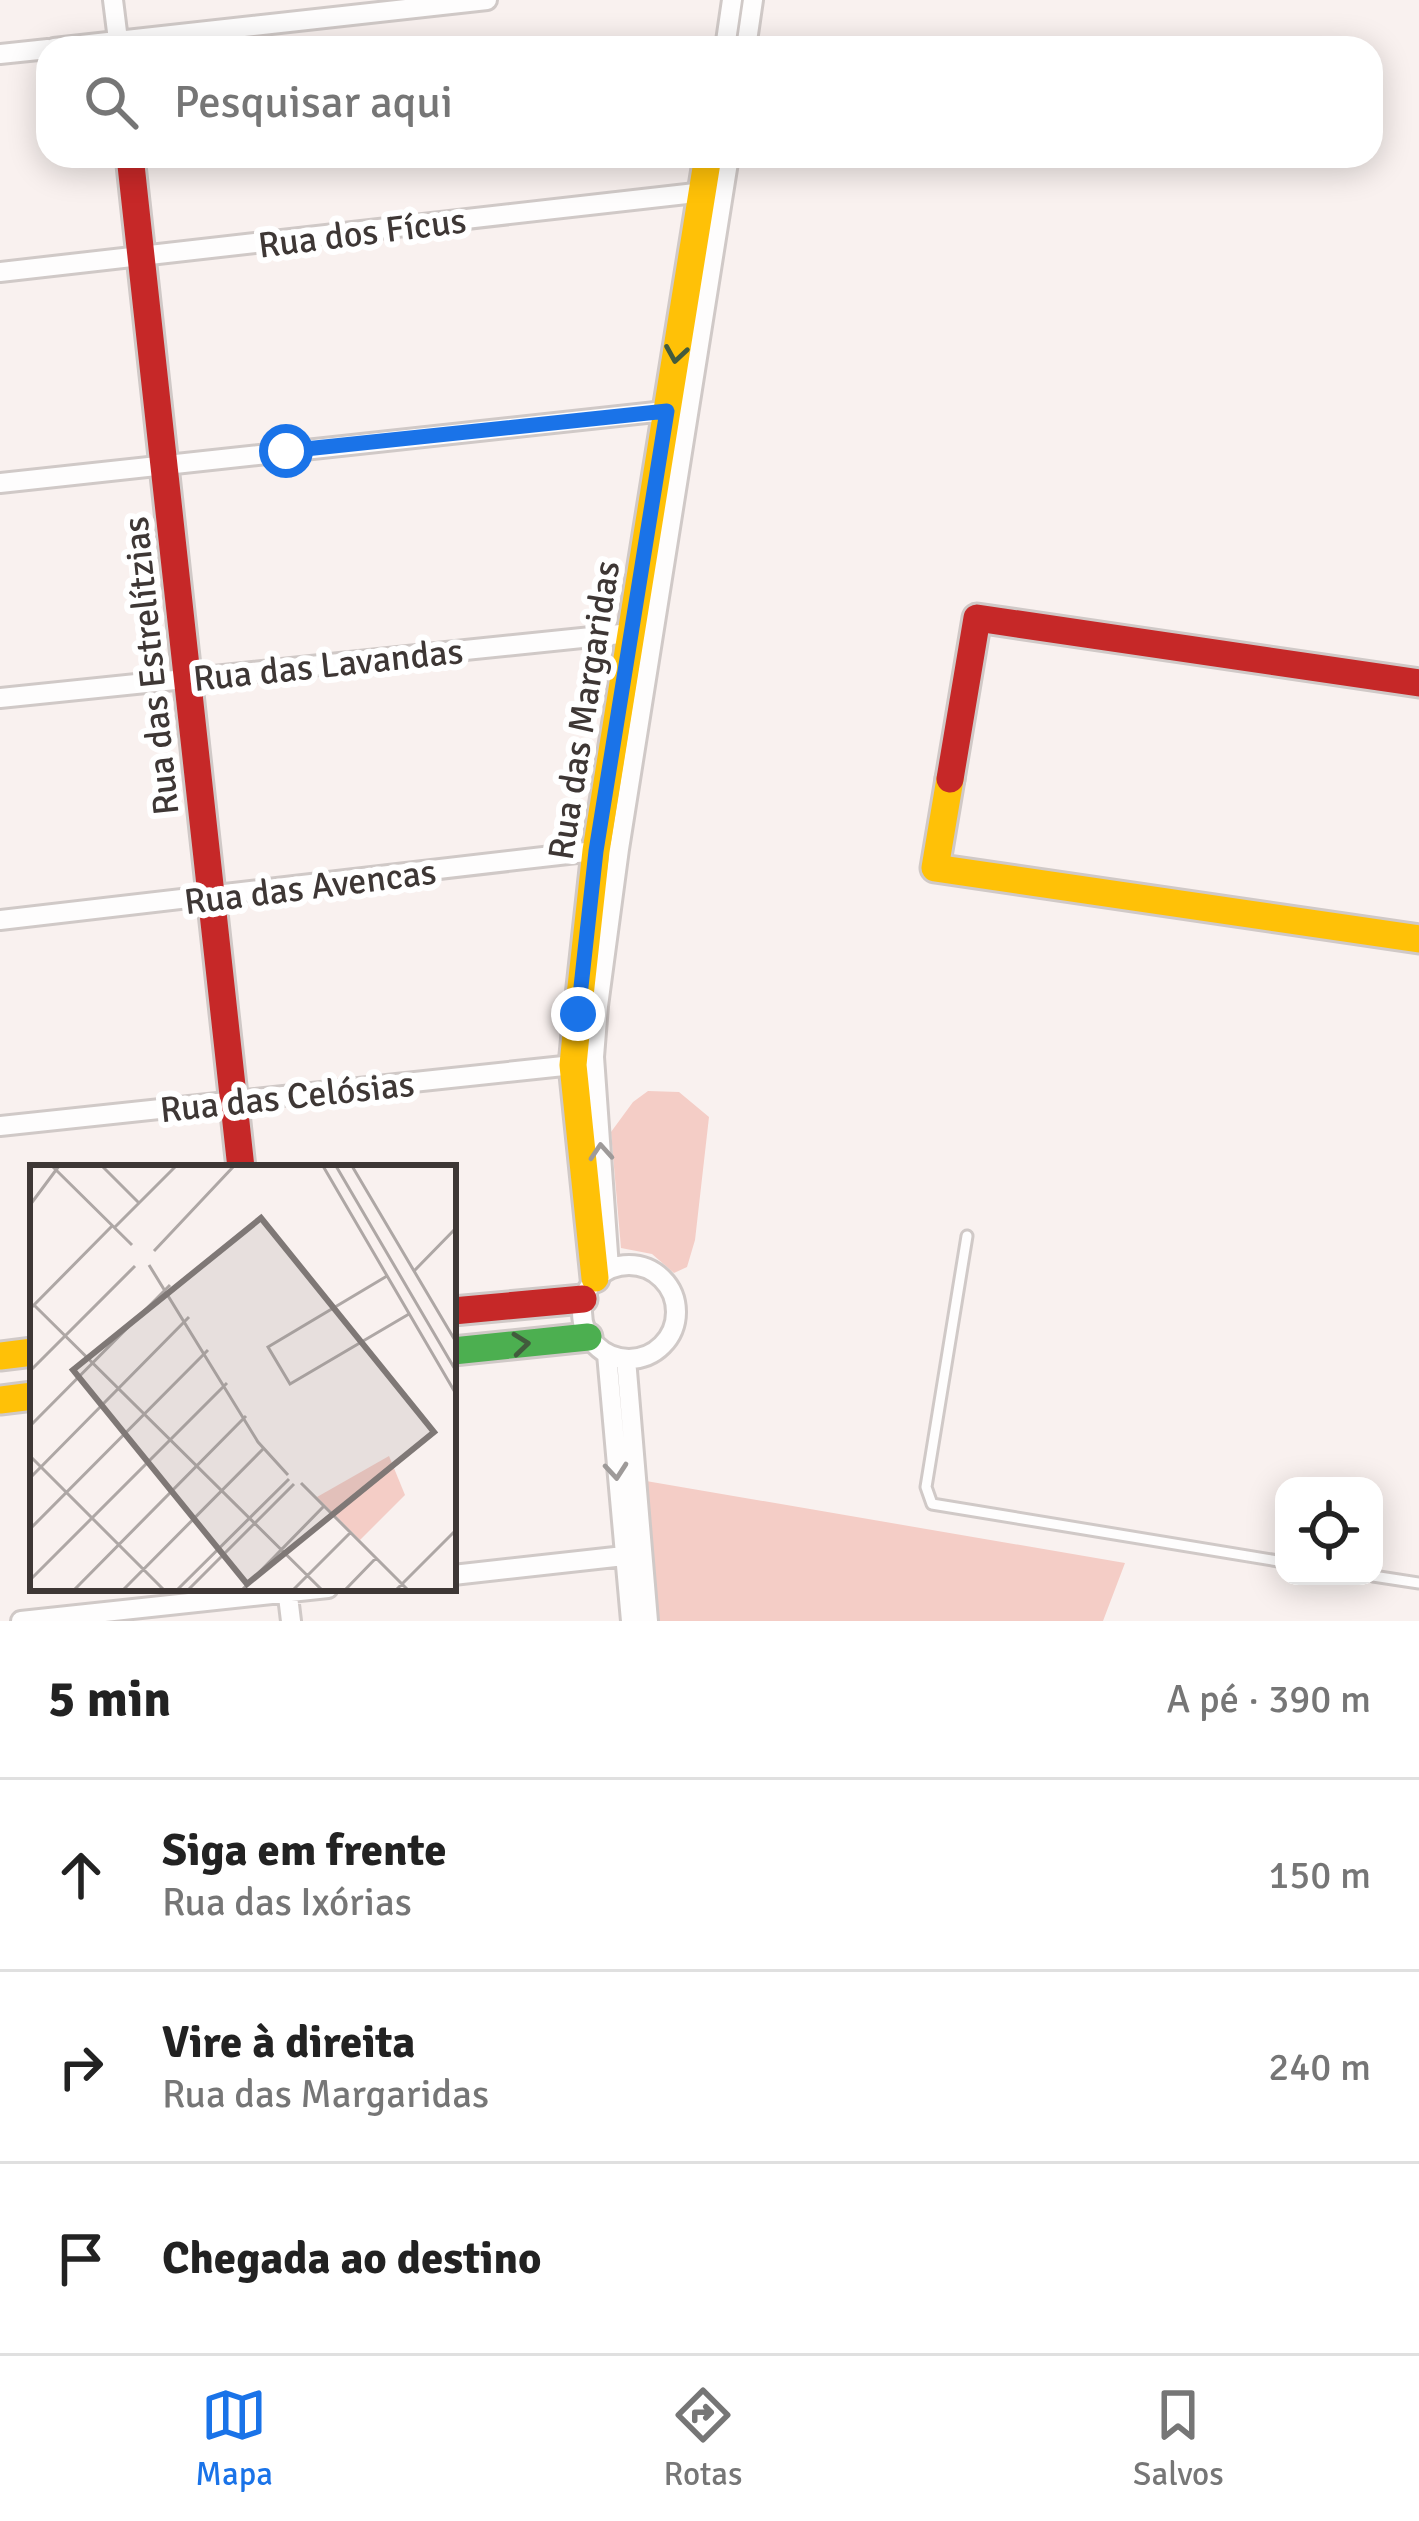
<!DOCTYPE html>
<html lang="pt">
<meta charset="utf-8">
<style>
:root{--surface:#fff;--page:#f6f6f6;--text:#222;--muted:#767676;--line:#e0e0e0;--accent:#1a73e8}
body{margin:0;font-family:Signika,sans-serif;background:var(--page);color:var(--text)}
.controls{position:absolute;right:36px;bottom:36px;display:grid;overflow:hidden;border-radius:24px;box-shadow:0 6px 30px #0003}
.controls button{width:108px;height:108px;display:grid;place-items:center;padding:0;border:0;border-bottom:3px solid var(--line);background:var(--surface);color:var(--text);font:60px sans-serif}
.stop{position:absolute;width:36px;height:36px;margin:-27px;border:9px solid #1a73e8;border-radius:50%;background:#fff}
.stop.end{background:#1a73e8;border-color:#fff;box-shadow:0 3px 12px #0008}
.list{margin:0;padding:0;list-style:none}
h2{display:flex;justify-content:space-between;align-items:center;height:156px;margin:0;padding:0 48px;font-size:51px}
h2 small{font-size:39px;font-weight:400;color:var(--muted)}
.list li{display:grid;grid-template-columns:78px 1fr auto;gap:36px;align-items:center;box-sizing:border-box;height:192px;padding:0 48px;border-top:3px solid var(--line)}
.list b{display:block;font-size:45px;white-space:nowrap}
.list p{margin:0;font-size:39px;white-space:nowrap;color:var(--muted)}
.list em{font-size:39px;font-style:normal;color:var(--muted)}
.icon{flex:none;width:66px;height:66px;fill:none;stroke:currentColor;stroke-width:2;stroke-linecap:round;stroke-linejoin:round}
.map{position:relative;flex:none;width:1419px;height:1621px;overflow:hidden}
.search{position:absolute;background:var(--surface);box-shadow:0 6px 30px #0003;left:36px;right:36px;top:36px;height:132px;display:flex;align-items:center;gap:30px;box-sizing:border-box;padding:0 42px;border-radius:36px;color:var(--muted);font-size:45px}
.sheet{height:732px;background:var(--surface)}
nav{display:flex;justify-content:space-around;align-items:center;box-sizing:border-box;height:168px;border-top:3px solid var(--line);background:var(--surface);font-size:33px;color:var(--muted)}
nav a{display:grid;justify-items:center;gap:6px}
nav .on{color:var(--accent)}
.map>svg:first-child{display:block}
.green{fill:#f4cdc6}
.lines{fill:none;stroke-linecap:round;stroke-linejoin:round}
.lane-casing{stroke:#d0c9c7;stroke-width:15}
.street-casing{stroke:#d0c9c7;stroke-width:24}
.fast-casing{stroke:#d0c9c7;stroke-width:33}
.slow-casing{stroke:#d0c9c7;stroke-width:33}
.jam-casing{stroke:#d0c9c7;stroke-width:33}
.lane{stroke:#fefdfd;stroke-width:9}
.street{stroke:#fefdfd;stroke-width:18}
.fast{stroke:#4caf50;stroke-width:27}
.slow{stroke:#ffc107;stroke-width:27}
.jam{stroke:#c62828;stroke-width:27}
.oneway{stroke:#425b3d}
.oneway2{stroke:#9e9a99}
.route{stroke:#1a73e8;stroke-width:15}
.labels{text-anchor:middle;stroke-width:12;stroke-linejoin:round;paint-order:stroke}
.street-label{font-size:36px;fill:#3e3735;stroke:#fff}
.inset-road{fill:none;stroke:#aea7a5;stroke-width:3}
.view{fill:#7f7876;fill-opacity:0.15;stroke:#7f7876;stroke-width:6}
.inset-edge{fill:none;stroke:#3e3735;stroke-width:6}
</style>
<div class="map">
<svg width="1419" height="1621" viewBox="0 0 1419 1621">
<rect width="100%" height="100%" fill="#f9f1ef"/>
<!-- green -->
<path class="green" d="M648 1091 679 1092 709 1117 695 1240 687 1267 674 1273 652 1254 621 1248 611 1132 633 1102Z
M646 1481 1125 1563 1103 1621H659Z"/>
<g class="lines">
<!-- lane casing -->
<g class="lane-casing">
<path id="lane" d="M967 1236 926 1487 932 1504 1284 1562
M1373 1576 1419 1583"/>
</g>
<!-- street casing -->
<g class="street-casing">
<path id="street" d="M113 0 119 48
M54 48 487 0
M725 48 732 0
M746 48 753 0
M0 54 48 49
M0 272 713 191
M0 483 674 410
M0 698 640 632
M0 920 603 850
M0 1126 573 1065
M582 1312a47 47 0 1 1 94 0a47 47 0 1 1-94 0Z
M609 1268 594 1057 598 1006 619 849 729 156
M607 1354 631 1621
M626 1359 648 1621
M453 1575 633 1555
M287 1588 291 1621
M21 1621 328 1588"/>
</g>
<!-- fast casing -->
<g class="fast-casing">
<path id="fast" d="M453 1351 588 1337"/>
</g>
<!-- slow casing -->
<g class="slow-casing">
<path id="slow" d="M950 779 935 868 1419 939
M595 1278 573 1065 578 1014 596 851 708 156
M0 1356 33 1352
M0 1400 33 1396"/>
</g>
<!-- jam casing -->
<g class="jam-casing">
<path id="jam" d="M130 156 241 1168
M950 779 977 618 1419 683
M453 1311 583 1299"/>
</g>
<!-- lane -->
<use href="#lane" class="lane"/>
<!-- street -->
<use href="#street" class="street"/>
<!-- fast -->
<use href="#fast" class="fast"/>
<!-- slow -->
<use href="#slow" class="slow"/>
<!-- jam -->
<use href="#jam" class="jam"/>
</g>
<!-- one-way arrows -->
<defs><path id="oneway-chevron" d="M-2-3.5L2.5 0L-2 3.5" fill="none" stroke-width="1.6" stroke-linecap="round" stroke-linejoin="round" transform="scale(3)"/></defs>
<g class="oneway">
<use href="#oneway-chevron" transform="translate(676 354) rotate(99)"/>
<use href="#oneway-chevron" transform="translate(521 1344) rotate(-6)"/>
</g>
<g class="oneway2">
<use href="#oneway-chevron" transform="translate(601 1152) rotate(-94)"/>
<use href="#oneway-chevron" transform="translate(616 1471) rotate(85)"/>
</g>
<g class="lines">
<!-- route -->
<path class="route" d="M286 451 667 411 596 851 578 1014"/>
</g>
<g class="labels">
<!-- street labels -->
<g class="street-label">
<text transform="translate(362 232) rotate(-7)" y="13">Rua dos Fícus</text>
<text transform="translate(328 664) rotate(-6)" y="13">Rua das Lavandas</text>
<text transform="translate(150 666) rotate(-96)" y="13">Rua das Estrelítzias</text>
<text transform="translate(583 710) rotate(-81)" y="13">Rua das Margaridas</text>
<text transform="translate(310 886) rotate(-7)" y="13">Rua das Avencas</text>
<text transform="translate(287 1096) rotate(-6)" y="13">Rua das Celósias</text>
</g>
</g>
<!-- overview -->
<g transform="translate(30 1165)">
<rect width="426" height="426" fill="#f9f1ef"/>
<path d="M359 291 375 330 330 375 287 332Z" fill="#f4cdc6"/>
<path class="inset-road" d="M22 1 102 80M72 1 109 38M293 1 426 229M306 1 426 206M322 1 426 177M0 40 29 1M84 63 146 1M124 86 204 1M119 100 228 277 258 310M384 106 426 63M357 111 238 182 260 219 379 149M4 140 292 425M0 144 82 61M0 206 105 101M0 261 140 120M0 291 134 425M0 313 159 152M271 318 378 425M0 364 178 185M0 415 197 218M44 425 216 251M93 425 233 284M147 425 259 314M158 425 264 319M212 425 294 341M263 425 320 368M315 425 346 393M366 425 426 365"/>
<path class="view" d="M231 53 404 267 217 419 43 205Z"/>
<rect width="426" height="426" class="inset-edge"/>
</g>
</svg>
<div class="controls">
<button><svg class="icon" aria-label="locate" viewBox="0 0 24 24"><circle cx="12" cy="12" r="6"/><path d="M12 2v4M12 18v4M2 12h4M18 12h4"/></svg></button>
</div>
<div class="stop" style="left:286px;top:451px"></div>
<div class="stop end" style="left:578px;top:1014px"></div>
<div class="search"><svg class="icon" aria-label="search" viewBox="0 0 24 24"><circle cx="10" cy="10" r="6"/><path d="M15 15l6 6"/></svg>Pesquisar aqui</div>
</div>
<section class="sheet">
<h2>5 min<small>A pé · 390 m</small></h2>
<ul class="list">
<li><svg class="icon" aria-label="ahead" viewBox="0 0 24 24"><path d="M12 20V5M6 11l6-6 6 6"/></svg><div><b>Siga em frente</b><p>Rua das Ixórias</p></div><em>150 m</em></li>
<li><svg class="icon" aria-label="right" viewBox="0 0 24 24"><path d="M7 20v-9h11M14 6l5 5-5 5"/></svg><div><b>Vire à direita</b><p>Rua das Margaridas</p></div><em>240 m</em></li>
<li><svg class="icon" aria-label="arrive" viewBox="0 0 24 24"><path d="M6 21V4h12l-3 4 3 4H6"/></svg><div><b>Chegada ao destino</b></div></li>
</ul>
</section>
<nav>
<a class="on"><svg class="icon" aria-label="map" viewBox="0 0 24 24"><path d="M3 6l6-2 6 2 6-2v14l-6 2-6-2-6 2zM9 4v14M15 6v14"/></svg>Mapa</a>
<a><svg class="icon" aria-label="directions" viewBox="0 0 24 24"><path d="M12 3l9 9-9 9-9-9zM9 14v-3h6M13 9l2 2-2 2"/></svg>Rotas</a>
<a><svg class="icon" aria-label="saved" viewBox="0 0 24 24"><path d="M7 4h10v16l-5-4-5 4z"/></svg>Salvos</a>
</nav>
